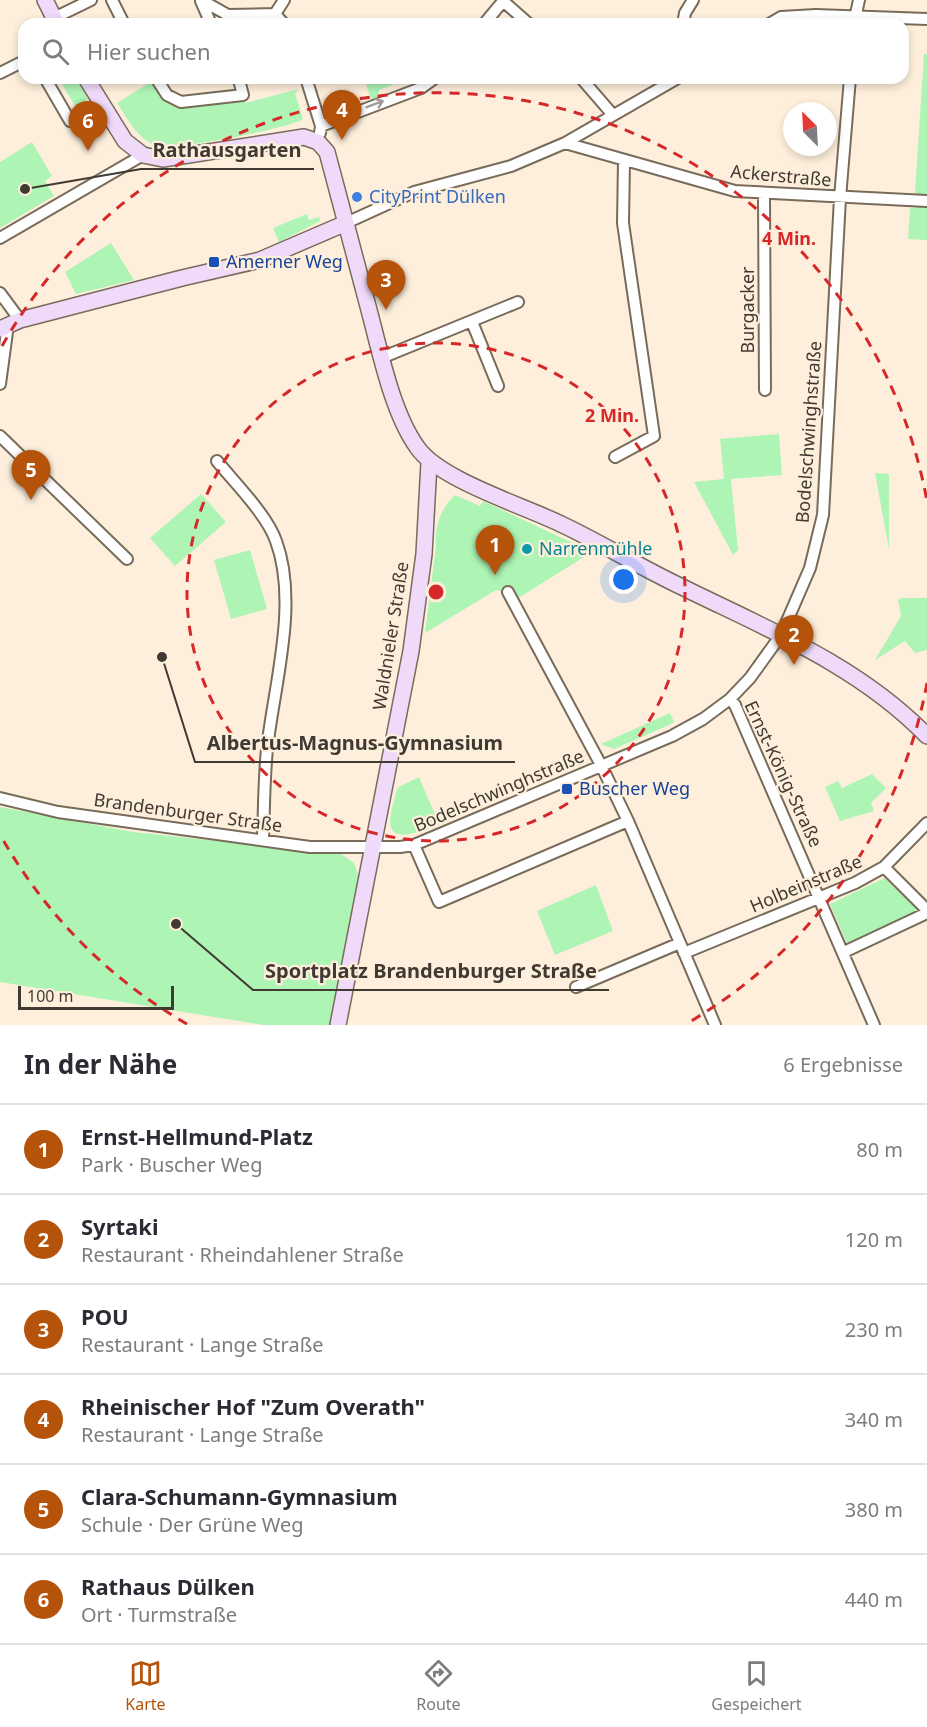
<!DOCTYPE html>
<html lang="de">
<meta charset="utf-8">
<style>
:root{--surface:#fff;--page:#f2f2f3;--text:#2b2b33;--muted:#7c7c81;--line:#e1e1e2;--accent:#b45309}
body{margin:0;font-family:"Noto Sans",sans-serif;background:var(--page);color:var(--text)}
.compass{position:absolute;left:783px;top:102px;width:54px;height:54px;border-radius:50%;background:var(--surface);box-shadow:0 3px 9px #0003;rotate:336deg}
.scale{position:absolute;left:18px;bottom:15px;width:156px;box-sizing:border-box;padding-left:6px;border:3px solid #403a33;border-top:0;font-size:16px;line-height:21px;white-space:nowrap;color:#403a33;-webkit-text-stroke:4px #feefdc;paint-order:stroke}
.you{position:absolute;left:624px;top:580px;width:21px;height:21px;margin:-15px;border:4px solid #fff;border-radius:50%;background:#1a73e8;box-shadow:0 0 0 9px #1a73e833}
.badge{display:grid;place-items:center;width:39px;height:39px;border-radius:50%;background:var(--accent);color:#fff;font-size:20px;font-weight:700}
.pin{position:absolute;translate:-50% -50px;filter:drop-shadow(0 2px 3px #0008)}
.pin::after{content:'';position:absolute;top:32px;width:21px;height:18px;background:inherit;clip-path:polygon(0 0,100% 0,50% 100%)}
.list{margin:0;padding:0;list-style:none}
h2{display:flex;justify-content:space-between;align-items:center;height:78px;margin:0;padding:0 24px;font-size:26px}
h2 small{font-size:20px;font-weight:400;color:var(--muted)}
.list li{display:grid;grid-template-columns:39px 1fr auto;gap:18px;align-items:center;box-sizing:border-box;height:90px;padding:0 24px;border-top:2px solid var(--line)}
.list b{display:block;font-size:22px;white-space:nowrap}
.list p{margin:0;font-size:20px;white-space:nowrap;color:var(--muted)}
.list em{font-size:20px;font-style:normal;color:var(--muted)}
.icon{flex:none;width:33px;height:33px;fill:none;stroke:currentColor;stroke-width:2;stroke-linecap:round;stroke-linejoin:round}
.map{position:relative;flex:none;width:927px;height:1025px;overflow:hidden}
.search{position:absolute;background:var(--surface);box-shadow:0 3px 9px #0003;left:18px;right:18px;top:18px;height:66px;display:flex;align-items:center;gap:15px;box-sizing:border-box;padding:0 21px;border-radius:18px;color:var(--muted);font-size:22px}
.sheet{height:618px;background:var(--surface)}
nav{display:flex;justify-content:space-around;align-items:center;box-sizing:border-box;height:84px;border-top:2px solid var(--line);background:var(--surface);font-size:16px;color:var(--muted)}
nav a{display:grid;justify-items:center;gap:3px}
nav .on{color:var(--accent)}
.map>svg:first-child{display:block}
.green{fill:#aef4b5}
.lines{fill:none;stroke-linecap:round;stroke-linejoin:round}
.minor-casing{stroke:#786b5a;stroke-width:14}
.secondary-casing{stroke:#786b5a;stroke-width:18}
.minor{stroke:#fff;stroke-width:10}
.secondary{stroke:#efdafa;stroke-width:15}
.oneway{stroke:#a09c99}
.ring{fill:none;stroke:#d62828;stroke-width:3;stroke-dasharray:10 8}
.shop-dot{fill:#3f7fe0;stroke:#feefdc;stroke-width:2}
.transit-dot{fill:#1a4fb4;stroke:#feefdc;stroke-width:2}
.culture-dot{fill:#0f9aa8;stroke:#feefdc;stroke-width:2}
.labels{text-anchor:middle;stroke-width:4.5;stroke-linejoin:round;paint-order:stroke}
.street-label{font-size:18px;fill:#403a33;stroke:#feefdc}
.shop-label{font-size:18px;fill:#366cbe;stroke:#feefdc;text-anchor:start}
.transit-label{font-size:18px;fill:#164399;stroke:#feefdc;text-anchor:start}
.culture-label{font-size:18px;fill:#0d838f;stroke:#feefdc;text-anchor:start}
.centre{fill:#d62828;stroke:#feefdc;stroke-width:3}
.ring-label{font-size:18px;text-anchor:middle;font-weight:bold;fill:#d62828;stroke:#feefdc;stroke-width:4.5;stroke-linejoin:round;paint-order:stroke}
.leader{fill:none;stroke:#403a33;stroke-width:2}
.callout-dot{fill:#403a33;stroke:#feefdc;stroke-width:2}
.callout-label{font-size:20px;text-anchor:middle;font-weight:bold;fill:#403a33;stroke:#feefdc;stroke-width:4.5;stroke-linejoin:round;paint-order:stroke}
</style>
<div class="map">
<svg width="927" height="1025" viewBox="0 0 927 1025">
<rect width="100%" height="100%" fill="#feefdc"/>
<!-- green -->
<path class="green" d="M924 54H927V240L908 239 910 208H914Z
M58 78H76L88 99 76 107Z
M364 78H410L379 90 378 98 371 99Z
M154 80 167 102 175 105 243 96 245 103 299 89 295 93 303 119C291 128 172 151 157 146 137 139 128 119 117 103Z
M32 142 52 176 45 181 54 196 0 228V162Z
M307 214 309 220 319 217 320 221 279 242 273 228Z
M111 243 134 280 76 294 65 272Z
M779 434 782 475 731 479 738 550 733 555 694 482 724 479 720 439Z
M875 473 889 474V549Z
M201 494 226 522 175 566 150 538Z
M455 495 480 506 483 501 592 552 520 597 496 590 425 633 436 546C434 528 441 507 455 495Z
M250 550 267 609 231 619 214 560Z
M901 598H927V650L915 653 905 641 875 660 901 616 898 600Z
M670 713 674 722 669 725 614 749 601 744Z
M872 774 886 788 871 803 874 811 840 821 825 787 838 781 842 788Z
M419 777 439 824C428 828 391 847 390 822 390 811 395 799 397 788Z
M0 807 133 832 341 854 354 863 359 877 333 1025H263L0 982Z
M885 878 919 911 847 944 830 904Z
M596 885 613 931 555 955 537 911Z"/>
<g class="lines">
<!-- minor casing -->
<g class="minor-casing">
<path id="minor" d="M112 0 124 24
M201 0 228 15 275 14
M201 1 211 24
M503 1 529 24
M275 14 284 0
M275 14 284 24
M54 18 91 0
M854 23 859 0
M484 24 504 0
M683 24 685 13 693 0
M769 24 781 17 816 15 927 19
M0 73 24 61
M45 78 70 121 101 104
M156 78 167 95 181 102 243 95 239 80
M306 78 321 126 320 133
M581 78 613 115
M321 126 421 88 435 78
M565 143 735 191 927 201
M764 194 765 390
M346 223 414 192 511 166 565 143 678 78
M0 238 143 155
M0 293 20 320
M472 322 498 386
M381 358 518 302
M0 384 7 332 4 327
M0 436 127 559
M615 457 654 436 623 223 624 161
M217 461C235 483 267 515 276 541 299 603 274 685 267 749 264 779 264 810 263 840
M508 592 601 765 628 821 715 1025
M730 699 735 705 874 1025
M0 798 58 812 310 847H400L414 845 672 736 703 719 730 699 750 678 781 635 810 568 823 515 840 198 850 78
M414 845 439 902 628 821
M884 867 927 910
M844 952 927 913
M684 953 855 883 884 867 927 823
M576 987 680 943"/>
</g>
<!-- secondary casing -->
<g class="secondary-casing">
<path id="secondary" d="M45 0 57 24
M86 78 125 141 143 155 163 159 304 137 318 142 327 152C341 205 355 258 369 310 380 351 392 412 417 447 439 480 525 506 563 525 603 544 640 567 680 586 767 629 858 665 927 736
M0 329 20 320 182 278 260 260 346 223
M338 1025 411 651 424 554 429 463"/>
</g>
<!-- minor -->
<use href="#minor" class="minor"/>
<!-- secondary -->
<use href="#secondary" class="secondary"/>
</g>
<!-- one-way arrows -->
<defs><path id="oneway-shaft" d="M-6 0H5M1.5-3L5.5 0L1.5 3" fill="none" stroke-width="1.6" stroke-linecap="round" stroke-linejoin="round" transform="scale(1.5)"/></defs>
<use class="oneway" href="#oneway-shaft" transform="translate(375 104) rotate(-21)"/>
<!-- distance rings -->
<g class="ring">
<circle cx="436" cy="592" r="249"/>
<path d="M927 683A499 499 0 0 1 686 1024M187 1024A499 499 0 0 1 2 838M2 346A499 499 0 0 1 927 501"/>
</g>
<!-- markers -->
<circle class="shop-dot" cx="357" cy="197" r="6"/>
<g class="transit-dot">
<rect x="208" y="256" width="12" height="12" rx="3"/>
<rect x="561" y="783" width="12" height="12" rx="3"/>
</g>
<circle class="culture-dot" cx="527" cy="549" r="6"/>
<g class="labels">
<!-- street labels -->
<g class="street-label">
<text transform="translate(781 176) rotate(5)" y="6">Ackerstraße</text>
<text transform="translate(748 310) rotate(-90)" y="6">Burgacker</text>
<text transform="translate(809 432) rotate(-86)" y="6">Bodelschwinghstraße</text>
<text transform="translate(391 636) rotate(-81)" y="6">Waldnieler Straße</text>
<text transform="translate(783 774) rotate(65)" y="6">Ernst-König-Straße</text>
<text transform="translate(499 791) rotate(-23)" y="6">Bodelschwinghstraße</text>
<text transform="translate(188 813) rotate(8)" y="6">Brandenburger Straße</text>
<text transform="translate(806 884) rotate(-23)" y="6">Holbeinstraße</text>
</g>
<!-- shop labels -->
<g class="shop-label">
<text x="369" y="203">CityPrint Dülken</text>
</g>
<!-- transit labels -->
<g class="transit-label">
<text x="226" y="268">Amerner Weg</text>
<text x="579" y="795">Buscher Weg</text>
</g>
<!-- culture labels -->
<g class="culture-label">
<text x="539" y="555">Narrenmühle</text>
</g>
</g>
<circle cx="436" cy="592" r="9" class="centre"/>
<g class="ring-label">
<text x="789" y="245">4 Min.</text>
<text x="612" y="422">2 Min.</text>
</g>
<!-- callouts -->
<path class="leader" d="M25 189L141 169H314M162 657L195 762H515M176 924L253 990H609"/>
<g class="callout-dot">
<circle cx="25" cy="189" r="6"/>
<circle cx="162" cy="657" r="6"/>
<circle cx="176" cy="924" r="6"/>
</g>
<g class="callout-label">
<text x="227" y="157">Rathausgarten</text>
<text x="355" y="750">Albertus-Magnus-Gymnasium</text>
<text x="431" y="978">Sportplatz Brandenburger Straße</text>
</g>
</svg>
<svg class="compass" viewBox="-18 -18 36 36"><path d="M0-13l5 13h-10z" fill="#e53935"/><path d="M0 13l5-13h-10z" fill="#7c7c81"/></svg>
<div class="scale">100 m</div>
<div class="you"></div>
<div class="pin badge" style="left:495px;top:575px">1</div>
<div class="pin badge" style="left:794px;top:665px">2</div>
<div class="pin badge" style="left:386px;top:310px">3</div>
<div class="pin badge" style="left:342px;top:140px">4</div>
<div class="pin badge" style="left:31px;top:500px">5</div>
<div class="pin badge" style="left:88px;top:151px">6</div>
<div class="search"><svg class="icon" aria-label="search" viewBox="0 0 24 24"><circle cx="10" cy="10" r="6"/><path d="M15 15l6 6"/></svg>Hier suchen</div>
</div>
<section class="sheet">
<h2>In der Nähe<small>6 Ergebnisse</small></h2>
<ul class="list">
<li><span class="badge">1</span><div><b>Ernst-Hellmund-Platz</b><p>Park · Buscher Weg</p></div><em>80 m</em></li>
<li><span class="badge">2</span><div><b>Syrtaki</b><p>Restaurant · Rheindahlener Straße</p></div><em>120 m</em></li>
<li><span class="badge">3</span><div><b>POU</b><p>Restaurant · Lange Straße</p></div><em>230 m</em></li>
<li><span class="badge">4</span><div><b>Rheinischer Hof &quot;Zum Overath&quot;</b><p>Restaurant · Lange Straße</p></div><em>340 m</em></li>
<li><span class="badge">5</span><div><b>Clara-Schumann-Gymnasium</b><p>Schule · Der Grüne Weg</p></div><em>380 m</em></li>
<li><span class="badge">6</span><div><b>Rathaus Dülken</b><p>Ort · Turmstraße</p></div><em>440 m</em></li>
</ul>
</section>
<nav>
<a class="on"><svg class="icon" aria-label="map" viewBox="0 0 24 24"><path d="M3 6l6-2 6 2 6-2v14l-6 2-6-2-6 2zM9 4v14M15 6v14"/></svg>Karte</a>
<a><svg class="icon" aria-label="directions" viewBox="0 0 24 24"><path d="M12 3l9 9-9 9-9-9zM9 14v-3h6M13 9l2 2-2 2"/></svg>Route</a>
<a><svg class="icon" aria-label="saved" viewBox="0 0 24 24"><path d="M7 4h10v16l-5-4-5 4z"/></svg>Gespeichert</a>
</nav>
